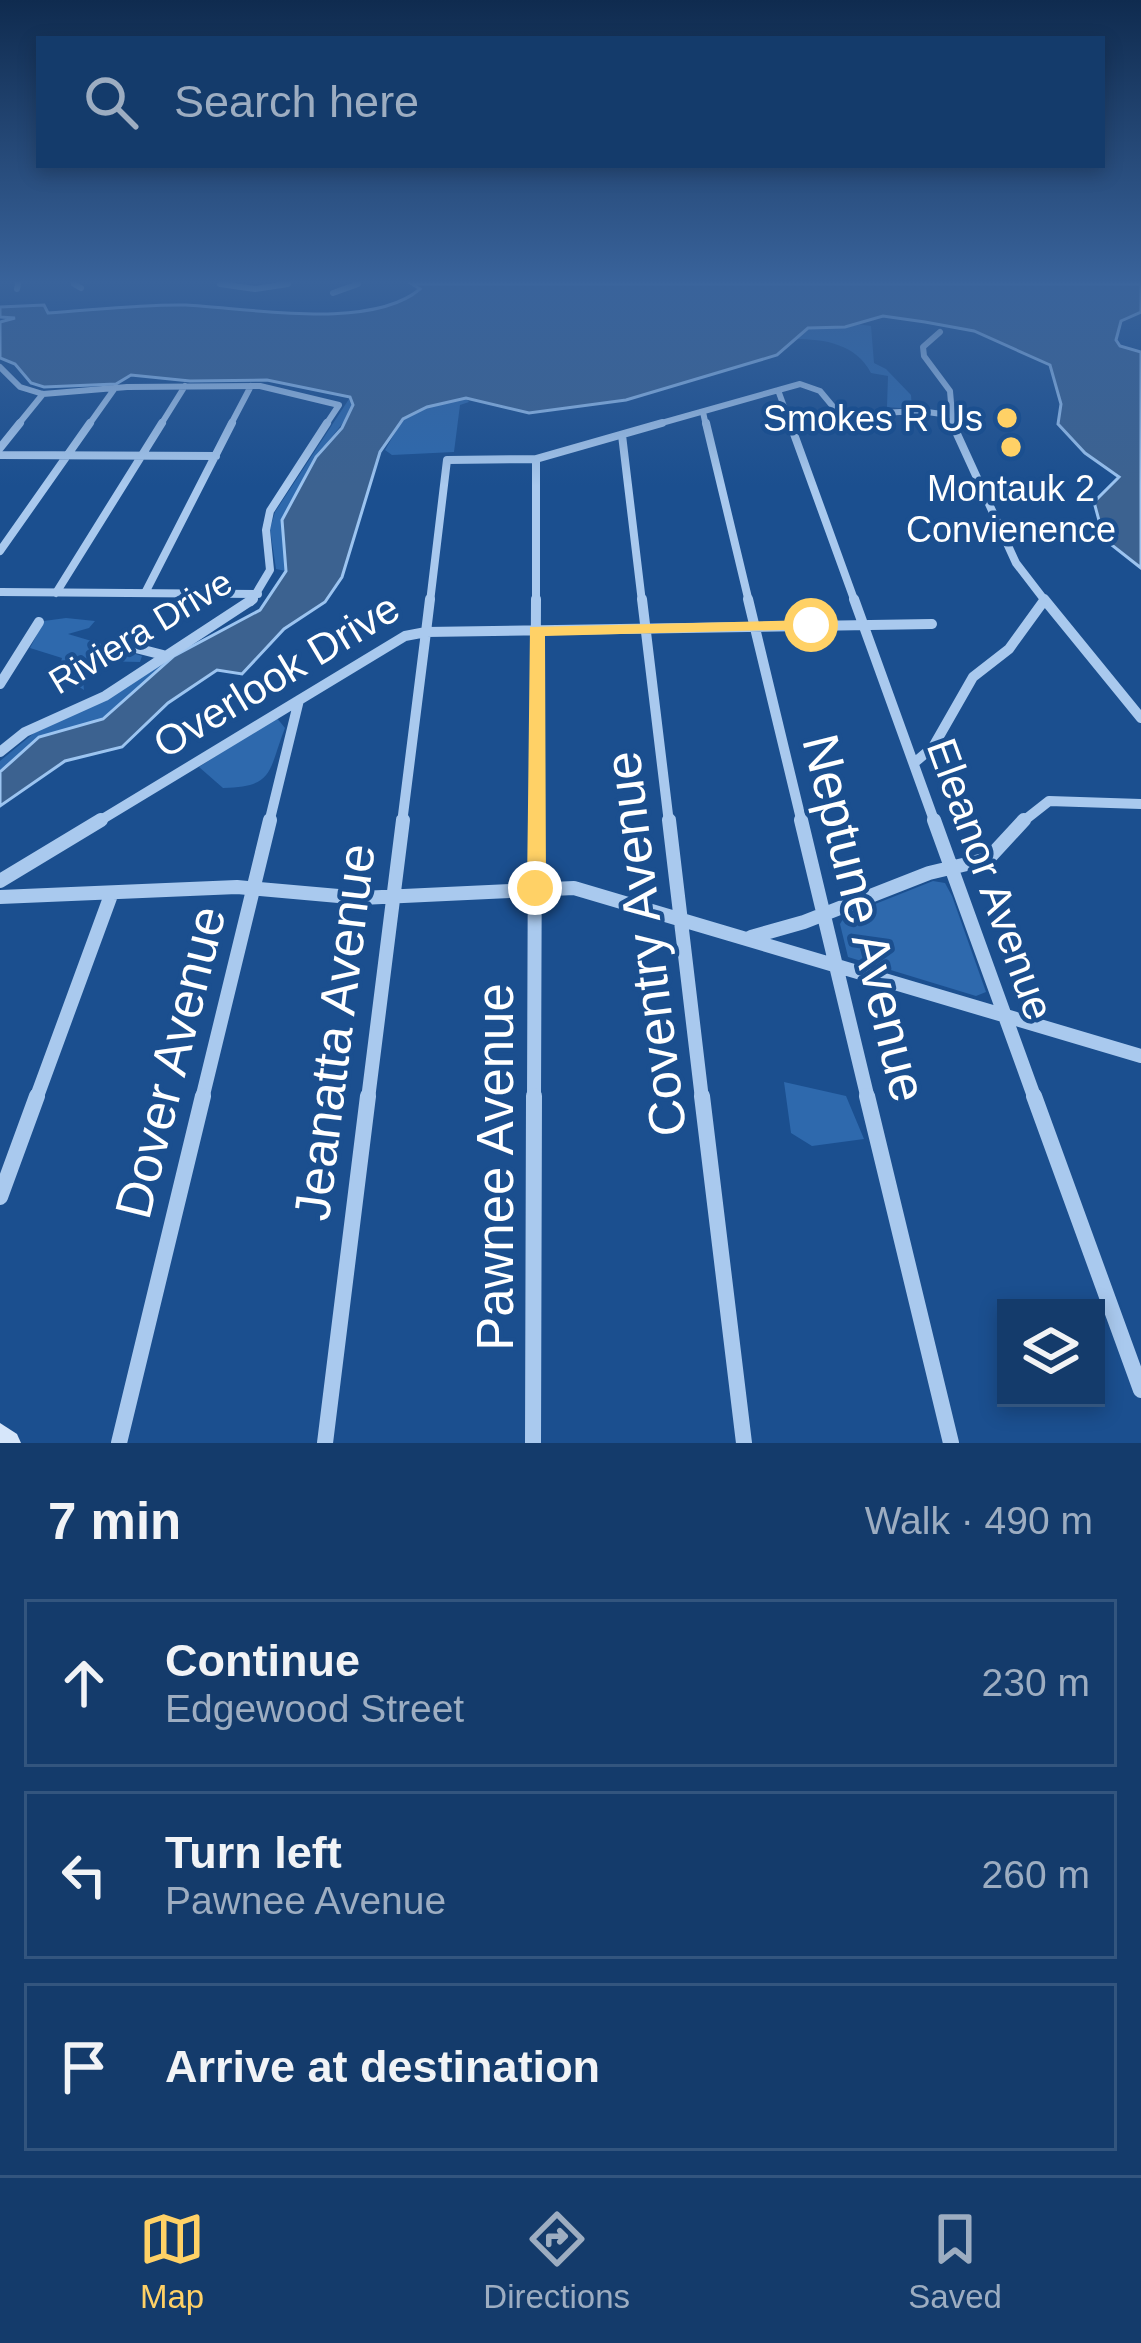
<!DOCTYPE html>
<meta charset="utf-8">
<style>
:root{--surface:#143b6b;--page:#214673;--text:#f1f3f6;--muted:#9dadc1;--line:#33557e;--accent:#ffd166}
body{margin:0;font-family:Helvetica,sans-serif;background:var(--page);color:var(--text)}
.controls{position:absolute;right:36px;bottom:36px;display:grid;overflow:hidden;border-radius:0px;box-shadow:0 6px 18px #0003}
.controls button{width:108px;height:108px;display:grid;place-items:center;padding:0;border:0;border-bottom:3px solid var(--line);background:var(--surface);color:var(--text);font:60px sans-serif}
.stop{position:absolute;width:36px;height:36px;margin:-27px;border:9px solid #ffd166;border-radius:50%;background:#fff}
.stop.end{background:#ffd166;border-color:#fff;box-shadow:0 3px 12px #0008}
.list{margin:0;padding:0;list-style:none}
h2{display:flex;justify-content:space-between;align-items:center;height:156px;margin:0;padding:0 48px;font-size:51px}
h2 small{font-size:39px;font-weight:400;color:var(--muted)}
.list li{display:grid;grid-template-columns:78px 1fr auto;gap:36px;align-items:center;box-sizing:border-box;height:168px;margin:0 24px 24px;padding:0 24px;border:3px solid var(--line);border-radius:0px}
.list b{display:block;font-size:45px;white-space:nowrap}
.list p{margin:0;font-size:39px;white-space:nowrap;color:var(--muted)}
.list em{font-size:39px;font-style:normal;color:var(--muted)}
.icon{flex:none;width:66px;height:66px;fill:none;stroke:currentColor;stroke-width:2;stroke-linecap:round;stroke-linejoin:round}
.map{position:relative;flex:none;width:1141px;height:1443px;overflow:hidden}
.search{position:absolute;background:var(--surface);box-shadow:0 6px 18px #0003;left:36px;right:36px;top:36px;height:132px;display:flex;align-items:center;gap:30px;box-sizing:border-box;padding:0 42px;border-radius:0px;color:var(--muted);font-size:45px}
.sheet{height:732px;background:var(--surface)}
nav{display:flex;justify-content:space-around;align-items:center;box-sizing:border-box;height:168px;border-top:3px solid var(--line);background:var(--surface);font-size:33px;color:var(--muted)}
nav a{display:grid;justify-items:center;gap:6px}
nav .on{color:var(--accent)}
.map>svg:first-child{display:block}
.green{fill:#2e69ad}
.water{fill:#3c6290;stroke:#9cc4f0;stroke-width:3}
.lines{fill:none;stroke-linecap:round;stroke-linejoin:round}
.minor-far4{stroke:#a9c9ee;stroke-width:6}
.minor-far3{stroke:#a9c9ee;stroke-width:8}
.minor-far2{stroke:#a9c9ee;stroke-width:10}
.minor-far1{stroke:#a9c9ee;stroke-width:14}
.minor{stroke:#a9c9ee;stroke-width:16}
.secondary{fill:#d6e6fa;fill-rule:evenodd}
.route{fill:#ffd166}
.poi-dot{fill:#ffd166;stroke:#1b4f8f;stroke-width:4.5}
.labels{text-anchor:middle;stroke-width:9;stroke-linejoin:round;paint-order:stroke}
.far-poi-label{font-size:36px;fill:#fff;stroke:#1b4f8f;text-anchor:end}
.far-street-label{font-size:36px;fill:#fff;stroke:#1b4f8f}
.street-label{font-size:42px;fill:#fff;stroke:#1b4f8f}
.near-street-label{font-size:51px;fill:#fff;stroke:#1b4f8f}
</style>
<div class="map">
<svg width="1141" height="1443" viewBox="0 0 1141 1443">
<rect width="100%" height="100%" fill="#1b4f8f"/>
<!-- green -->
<path class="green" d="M857 324 871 326 874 363 886 369 911 395 912 409 887 407 888 376 871 373C856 344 825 339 795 339L808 328Z
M466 398 469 402 460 405 454 452 392 455 385 450 403 419 427 407Z
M349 399 353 410 316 457 286 511V571L276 569 270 529 275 512Z
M66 618 95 621 89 628 68 634 142 656 140 662 94 661 82 672 84 690 58 673 62 658 30 648 44 621Z
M174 656 116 710 103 719 39 737 0 772V761L34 733Z
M276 717 285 728C268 771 275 787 223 788L199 767Z
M933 881 945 883 952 896 986 992 976 996 848 957 840 924 845 916Z
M784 1082 846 1096 864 1139 812 1146 791 1133Z"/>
<!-- water -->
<path class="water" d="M412 284H1141V312L1121 321 1116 340 1120 346 1141 352V568L1104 539 1094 502 1119 477 1085 453 1058 424 1061 404 1050 365 974 331 925 322 883 316 845 327 808 328 777 355 626 400 529 413 466 398 427 407 403 419 380 452 342 577 325 602 284 629 242 674 217 670 168 703 122 747 65 761 0 806V772L39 737 103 719 174 656 260 610 286 571 282 520 316 457 342 428 353 405 350 397 267 380 190 381 131 375 116 384 44 387 31 383 15 364 0 358V322L15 318 0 317V307L44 305 48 313C94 310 141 304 186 305 248 308 371 331 420 289Z"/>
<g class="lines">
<!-- minor-far4 -->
<path class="minor-far4" d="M74 284 81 288
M220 284 255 289 288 284
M17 289 18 284
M333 293 358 284
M940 332 923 347 924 356 950 391 953 426
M0 367 20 387 43 394 127 387 260 386 339 405 325 426
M778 390 791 426
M703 412 706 426
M17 426 43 394
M88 426 115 388
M160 426 185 386
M230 426 251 386
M651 426 800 384 820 391 840 415 920 411 949 415"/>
<!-- minor-far3 -->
<path class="minor-far3" d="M706 423 749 602
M790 423 855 602
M952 423 1016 563 1046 602
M622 435 642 602
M0 448 20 423
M0 455 216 456
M0 551 90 423
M0 592 258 594
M56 593 162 423
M145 593 232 423
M251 602 270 570 266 530 270 511 327 423
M430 602 447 460 536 459 662 423
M536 602V459"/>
<!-- minor-far2 -->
<path class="minor-far2" d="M642 599 669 823
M748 599 802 823
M854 599 935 823
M1044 599 1141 718
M128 646 163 655
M0 684 39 622
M0 752 25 732 105 696 253 599
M914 763 933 747 973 677 1009 649 1043 602
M96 823 405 636 426 632 430 599
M269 823 299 700
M402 823 426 632 932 624
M535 823 536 599
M1021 823 1049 801 1141 804"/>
<!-- minor-far1 -->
<path class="minor-far1" d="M669 820 702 1099
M801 820 868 1099
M934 820 1035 1099
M0 881 101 820
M0 897 237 887 361 898 574 888 1141 1056
M751 937 804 922 929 873 988 859 1024 820
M36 1099 111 895
M202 1099 270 820
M368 1099 403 820
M534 1099 535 820"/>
<!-- minor -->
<path class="minor" d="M702 1096 744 1443
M867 1096 951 1443
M1034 1096 1141 1390
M0 1197 37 1096
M119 1443 203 1096
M325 1443 368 1096
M533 1443 534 1096"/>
<!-- secondary -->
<path class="secondary" d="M0 1423 17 1434 21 1443H0Z"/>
</g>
<!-- sky -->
<linearGradient id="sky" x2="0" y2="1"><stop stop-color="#0f2b4f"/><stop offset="0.58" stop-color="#39639b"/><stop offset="1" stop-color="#39639b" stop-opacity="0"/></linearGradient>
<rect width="1141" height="486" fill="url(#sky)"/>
<!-- route -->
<path class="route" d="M811 620 819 625 817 629 545 636 546 888 535 898 527 895 530 627Z"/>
<!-- markers -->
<g class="poi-dot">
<circle cx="1007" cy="418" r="12"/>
<circle cx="1011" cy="447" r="12"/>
</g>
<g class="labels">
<!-- far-poi labels -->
<g class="far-poi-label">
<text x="983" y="431">Smokes R Us</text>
<text x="1011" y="501" text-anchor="middle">Montauk 2<tspan x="1011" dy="41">Convienence</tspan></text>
</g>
<!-- far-street labels -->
<g class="far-street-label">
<text transform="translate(140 631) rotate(-31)" y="13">Riviera Drive</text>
</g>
<!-- street labels -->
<g class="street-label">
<text transform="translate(276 675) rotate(-31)" y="15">Overlook Drive</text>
<text transform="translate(991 879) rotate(70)" y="15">Eleanor Avenue</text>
</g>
<!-- near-street labels -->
<g class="near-street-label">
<text transform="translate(865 918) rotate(76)" y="18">Neptune Avenue</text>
<text transform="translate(645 944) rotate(-97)" y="18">Coventry Avenue</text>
<text transform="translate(334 1032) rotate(-83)" y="18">Jeanatta Avenue</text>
<text transform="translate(170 1062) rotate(-76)" y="18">Dover Avenue</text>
<text transform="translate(495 1167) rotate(-90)" y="18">Pawnee Avenue</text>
</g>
</g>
</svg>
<div class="controls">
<button><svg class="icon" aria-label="layers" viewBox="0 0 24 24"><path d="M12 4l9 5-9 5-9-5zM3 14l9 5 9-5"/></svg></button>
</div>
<div class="stop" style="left:811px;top:625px"></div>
<div class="stop end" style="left:535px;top:888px"></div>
<div class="search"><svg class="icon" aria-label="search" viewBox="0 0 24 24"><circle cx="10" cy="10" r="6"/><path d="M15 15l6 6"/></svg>Search here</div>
</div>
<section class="sheet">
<h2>7 min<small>Walk · 490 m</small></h2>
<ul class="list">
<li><svg class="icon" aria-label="ahead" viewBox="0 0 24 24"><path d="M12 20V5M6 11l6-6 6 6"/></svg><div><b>Continue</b><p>Edgewood Street</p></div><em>230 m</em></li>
<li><svg class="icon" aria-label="left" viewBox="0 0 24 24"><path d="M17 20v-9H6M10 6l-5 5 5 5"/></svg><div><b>Turn left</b><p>Pawnee Avenue</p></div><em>260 m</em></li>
<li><svg class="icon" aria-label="arrive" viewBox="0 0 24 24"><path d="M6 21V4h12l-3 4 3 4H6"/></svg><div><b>Arrive at destination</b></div></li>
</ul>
</section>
<nav>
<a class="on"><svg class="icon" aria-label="map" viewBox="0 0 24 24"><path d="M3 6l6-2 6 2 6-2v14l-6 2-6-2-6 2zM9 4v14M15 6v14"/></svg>Map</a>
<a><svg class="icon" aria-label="directions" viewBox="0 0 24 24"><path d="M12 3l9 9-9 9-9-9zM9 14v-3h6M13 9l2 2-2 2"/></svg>Directions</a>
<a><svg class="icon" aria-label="saved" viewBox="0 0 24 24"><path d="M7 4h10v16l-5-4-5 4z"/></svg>Saved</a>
</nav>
